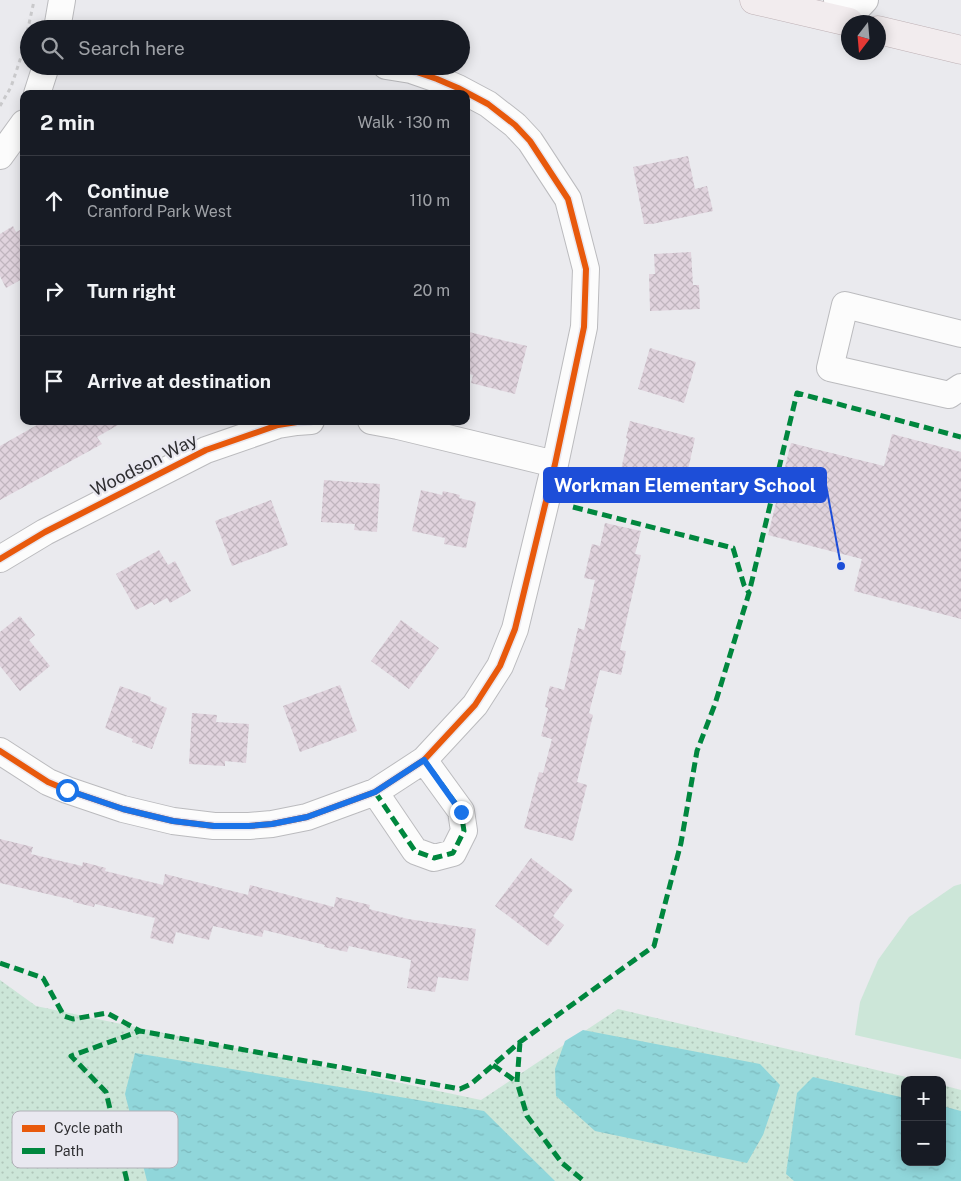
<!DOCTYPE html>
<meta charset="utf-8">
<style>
:root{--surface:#171b24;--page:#20242c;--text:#f1f3f6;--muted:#9ea1a6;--line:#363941}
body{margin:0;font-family:"Public Sans",sans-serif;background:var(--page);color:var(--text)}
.controls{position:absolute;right:15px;bottom:15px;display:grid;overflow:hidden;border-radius:10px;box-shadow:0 2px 12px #0003}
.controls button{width:45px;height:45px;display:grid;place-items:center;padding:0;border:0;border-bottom:1px solid var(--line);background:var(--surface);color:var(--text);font:25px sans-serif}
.compass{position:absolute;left:841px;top:15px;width:45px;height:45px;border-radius:50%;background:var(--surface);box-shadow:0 2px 12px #0003;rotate:196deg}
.stop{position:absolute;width:15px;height:15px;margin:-11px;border:4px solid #1a73e8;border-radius:50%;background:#fff}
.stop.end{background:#1a73e8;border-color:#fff;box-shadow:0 1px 5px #0008}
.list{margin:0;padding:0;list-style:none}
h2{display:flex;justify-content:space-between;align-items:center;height:65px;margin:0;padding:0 20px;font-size:21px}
h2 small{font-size:16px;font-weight:400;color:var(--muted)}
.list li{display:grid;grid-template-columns:32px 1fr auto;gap:15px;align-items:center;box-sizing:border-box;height:90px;padding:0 20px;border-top:1px solid var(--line)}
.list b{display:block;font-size:19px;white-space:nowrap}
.list p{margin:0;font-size:16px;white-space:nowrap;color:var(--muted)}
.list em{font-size:16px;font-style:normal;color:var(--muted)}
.icon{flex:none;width:28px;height:28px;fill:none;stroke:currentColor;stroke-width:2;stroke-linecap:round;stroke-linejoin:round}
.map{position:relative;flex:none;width:961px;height:1181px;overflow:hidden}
.search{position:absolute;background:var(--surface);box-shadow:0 2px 12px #0003;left:20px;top:20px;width:450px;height:55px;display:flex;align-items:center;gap:12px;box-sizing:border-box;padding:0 18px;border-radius:28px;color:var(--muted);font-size:19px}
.panel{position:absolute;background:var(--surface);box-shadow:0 2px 12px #0003;left:20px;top:90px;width:450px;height:335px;border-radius:10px}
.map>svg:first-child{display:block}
.grass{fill:url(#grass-dots)}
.garden{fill:#cce6d8}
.water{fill:url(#water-ripples)}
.building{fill:url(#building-cross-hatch)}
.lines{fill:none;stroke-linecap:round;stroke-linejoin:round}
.minor-casing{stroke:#bbbbbe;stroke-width:28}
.major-casing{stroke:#beb1b5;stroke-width:29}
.path{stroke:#c9c9cb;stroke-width:3;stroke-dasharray:4 4;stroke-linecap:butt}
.minor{stroke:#fcfcfc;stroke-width:26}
.major{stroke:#f2ecee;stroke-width:28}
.quiet{stroke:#00873e;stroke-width:5;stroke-dasharray:10 5;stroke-linecap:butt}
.cycleway-casing{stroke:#e9e8f0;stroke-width:9}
.cycleway{stroke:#e8590c;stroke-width:6}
.route{stroke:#1a73e8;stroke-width:6}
.labels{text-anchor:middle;stroke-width:4.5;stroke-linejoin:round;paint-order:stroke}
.street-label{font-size:18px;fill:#2e2e31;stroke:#e9e8f0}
.key{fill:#e9e8f0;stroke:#b1b0b7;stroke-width:1}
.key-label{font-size:14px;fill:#2e2e31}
.leader{fill:none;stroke:#1d4ed8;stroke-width:2}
.callout-dot{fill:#1d4ed8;stroke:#e9e8f0;stroke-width:2}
.callout{fill:#1d4ed8;stroke:#1d4ed8;stroke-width:2}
.callout-label{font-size:19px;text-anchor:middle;font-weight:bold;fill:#fff}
</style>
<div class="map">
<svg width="961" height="1181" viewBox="0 0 961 1181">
<defs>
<pattern id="grass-dots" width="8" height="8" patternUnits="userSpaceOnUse" patternTransform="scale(1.25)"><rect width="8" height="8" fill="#cce6d8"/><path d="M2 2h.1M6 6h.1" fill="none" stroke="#b0c6ba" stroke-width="1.8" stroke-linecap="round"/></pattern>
<pattern id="water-ripples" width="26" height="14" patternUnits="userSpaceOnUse" patternTransform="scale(1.25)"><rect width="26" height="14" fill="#90d6da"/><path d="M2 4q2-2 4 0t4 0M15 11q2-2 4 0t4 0" fill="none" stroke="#7cb8bc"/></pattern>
<pattern id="building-cross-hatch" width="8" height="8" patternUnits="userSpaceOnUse" patternTransform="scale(1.25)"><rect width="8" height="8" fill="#e0d3dd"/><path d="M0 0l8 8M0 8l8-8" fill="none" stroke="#c0b5be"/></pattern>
</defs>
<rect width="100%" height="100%" fill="#eaeaee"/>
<!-- grass -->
<path class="grass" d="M0 980 36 1006 481 1100 618 1009 919 1080H905V1162H942V1085L961 1090V1181H0Z"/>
<!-- garden -->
<path class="garden" d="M961 884V1059L855 1035 860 1002 878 960 909 917 954 886Z"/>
<!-- water -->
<path class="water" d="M583 1030 760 1064 780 1085 763 1135 747 1163 595 1131 556 1096 555 1069 565 1041Z
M135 1053 484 1111 555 1181H147L125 1094Z
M813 1077 905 1098V1162H942V1106L961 1111V1181H794L786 1174 797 1093Z"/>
<!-- building -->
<path class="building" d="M688 156 695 189 707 186 713 211 652 224H644L633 167Z
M13 226 16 232 24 228V278L6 288 0 276V234Z
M691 252 693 285H699L700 309 650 311 649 274H655L654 254Z
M469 332 527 346 515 394 471 383 473 375 466 373V345Z
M650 348 696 362 684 403 638 389Z
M44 421H125L97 437 102 444 0 500V446Z
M630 421 695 438 688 470 690 471 684 494 619 478 628 439 626 438Z
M892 434 961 452V619L854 591 862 559 768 535 791 443 884 466Z
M324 480 380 484 377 532 354 530 355 524 321 522Z
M421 490 442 495 443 491 460 495 459 498 476 502 466 548 444 544 445 538 412 531Z
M271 500 288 545 232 566 215 521Z
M605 523 641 531 635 554 641 555 620 650 626 651 621 675 600 670 589 713 593 715 577 782 587 785 573 841 524 828 539 772 543 773 552 739 541 736 548 708 545 707 550 686 564 690 578 628 584 630 595 580 584 578 592 544 600 546Z
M159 550 168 565 175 561 191 591 170 603 167 598 154 605 152 602 136 610 116 574Z
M20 616 35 635 29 640 50 666 20 691 0 666V632Z
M401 620 439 648 409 689 371 661Z
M340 685 357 731 300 752 283 706Z
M120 686 151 697 150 701 167 708 152 749 132 742 133 739 105 728Z
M192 713 217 715 216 722 249 724 246 763 225 761V766L189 764Z
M0 839 33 847 31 854 82 866 83 862 106 868 105 871 163 885 165 874 248 895 250 885 334 907 336 897 370 905 369 909 408 919 476 929 468 981 438 977 435 992 407 988 411 960 349 946 347 952 324 947 325 945 264 930 262 937 213 926 209 940 176 932 173 944 150 938 155 918 95 904 94 907 73 902V900L0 883Z
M531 858 573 890 553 916 564 925 548 946 495 906Z"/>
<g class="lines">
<!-- minor casing -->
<g class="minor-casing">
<path id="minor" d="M837 0 845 21 865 0
M57 29 62 0
M37 94 46 66
M0 156 24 123
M961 334 845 305 830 368 949 395 961 387
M371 421 398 426 555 464
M0 559 45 532 206 450 278 425 297 422 311 421
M0 751 48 782 67 790 123 809 173 821 214 826H249L272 824 307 817 375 792 424 760 475 705 500 666 515 629 555 464 584 327 586 269 568 199 530 141 515 125 488 104 458 88 437 79 411 70 386 66
M375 792 415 851 434 858 453 853 464 831 461 811 424 760"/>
</g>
<!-- major casing -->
<g class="major-casing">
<path id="major" d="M754 0 849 22
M878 30 961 50"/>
</g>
<!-- path -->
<path class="path" d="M0 106 11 87 23 51 34 1"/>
<!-- minor -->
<use href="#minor" class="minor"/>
<!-- major -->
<use href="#major" class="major"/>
<!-- quiet -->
<path class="quiet" d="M573 507 733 548 744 585 749 593
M375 792 415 851 434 858 453 853 464 831 461 811 424 760
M0 963 43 978 64 1016 73 1019 107 1013 140 1031
M520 1042 517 1082 527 1116 562 1163 584 1181
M493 1065 517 1082
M127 1181 106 1092 71 1056 140 1031 460 1089 471 1084 520 1042 654 946 681 843 697 751 715 704 749 593 797 393 961 437"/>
<!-- cycleway casing -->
<g class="cycleway-casing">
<path id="cycleway" d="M0 559 45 532 206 450 278 425 297 422 311 421
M0 751 48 782 67 790 123 809 173 821 214 826H249L272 824 307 817 375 792 424 760 475 705 500 666 515 629 555 464 584 327 586 269 568 199 530 141 515 125 488 104 458 88 437 79 411 70 386 66"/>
</g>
<!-- cycleway -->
<use href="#cycleway" class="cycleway"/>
</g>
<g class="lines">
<!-- route -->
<path class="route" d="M67 790 123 809 173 821 214 826H249L272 824 307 817 375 792 424 760 461 812"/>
</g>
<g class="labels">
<!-- street labels -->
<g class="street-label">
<text transform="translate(144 465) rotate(-27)" y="6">Woodson Way</text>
</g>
</g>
<!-- legend -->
<rect x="12" y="1111" width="166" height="57" rx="8" class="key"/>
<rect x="22" y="1125" width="23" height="7" fill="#e8590c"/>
<rect x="22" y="1148" width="23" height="6" fill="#00873e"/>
<g class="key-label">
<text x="54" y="1133">Cycle path</text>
<text x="54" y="1156">Path</text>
</g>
<!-- callouts -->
<path class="leader" d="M841 566L826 485"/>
<circle class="callout-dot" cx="841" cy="566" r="5"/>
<rect class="callout" x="544" y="468" width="282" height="34" rx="5"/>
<g class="callout-label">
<text x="685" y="492">Workman Elementary School</text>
</g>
</svg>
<div class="controls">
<button>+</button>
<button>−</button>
</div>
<svg class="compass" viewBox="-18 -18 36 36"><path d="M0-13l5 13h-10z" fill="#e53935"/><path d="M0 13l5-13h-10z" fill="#9ea1a6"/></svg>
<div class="stop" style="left:67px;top:790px"></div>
<div class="stop end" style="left:461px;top:812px"></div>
<div class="search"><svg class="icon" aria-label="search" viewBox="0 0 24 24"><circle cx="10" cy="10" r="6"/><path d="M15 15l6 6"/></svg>Search here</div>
<section class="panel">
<h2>2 min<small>Walk · 130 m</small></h2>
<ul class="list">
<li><svg class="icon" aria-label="ahead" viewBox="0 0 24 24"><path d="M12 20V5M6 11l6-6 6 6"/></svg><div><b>Continue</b><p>Cranford Park West</p></div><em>110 m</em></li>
<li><svg class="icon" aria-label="right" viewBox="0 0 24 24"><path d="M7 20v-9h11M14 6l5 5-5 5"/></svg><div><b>Turn right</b></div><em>20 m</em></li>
<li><svg class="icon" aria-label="arrive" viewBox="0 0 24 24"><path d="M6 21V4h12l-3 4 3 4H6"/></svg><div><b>Arrive at destination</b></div></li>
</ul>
</section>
</div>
